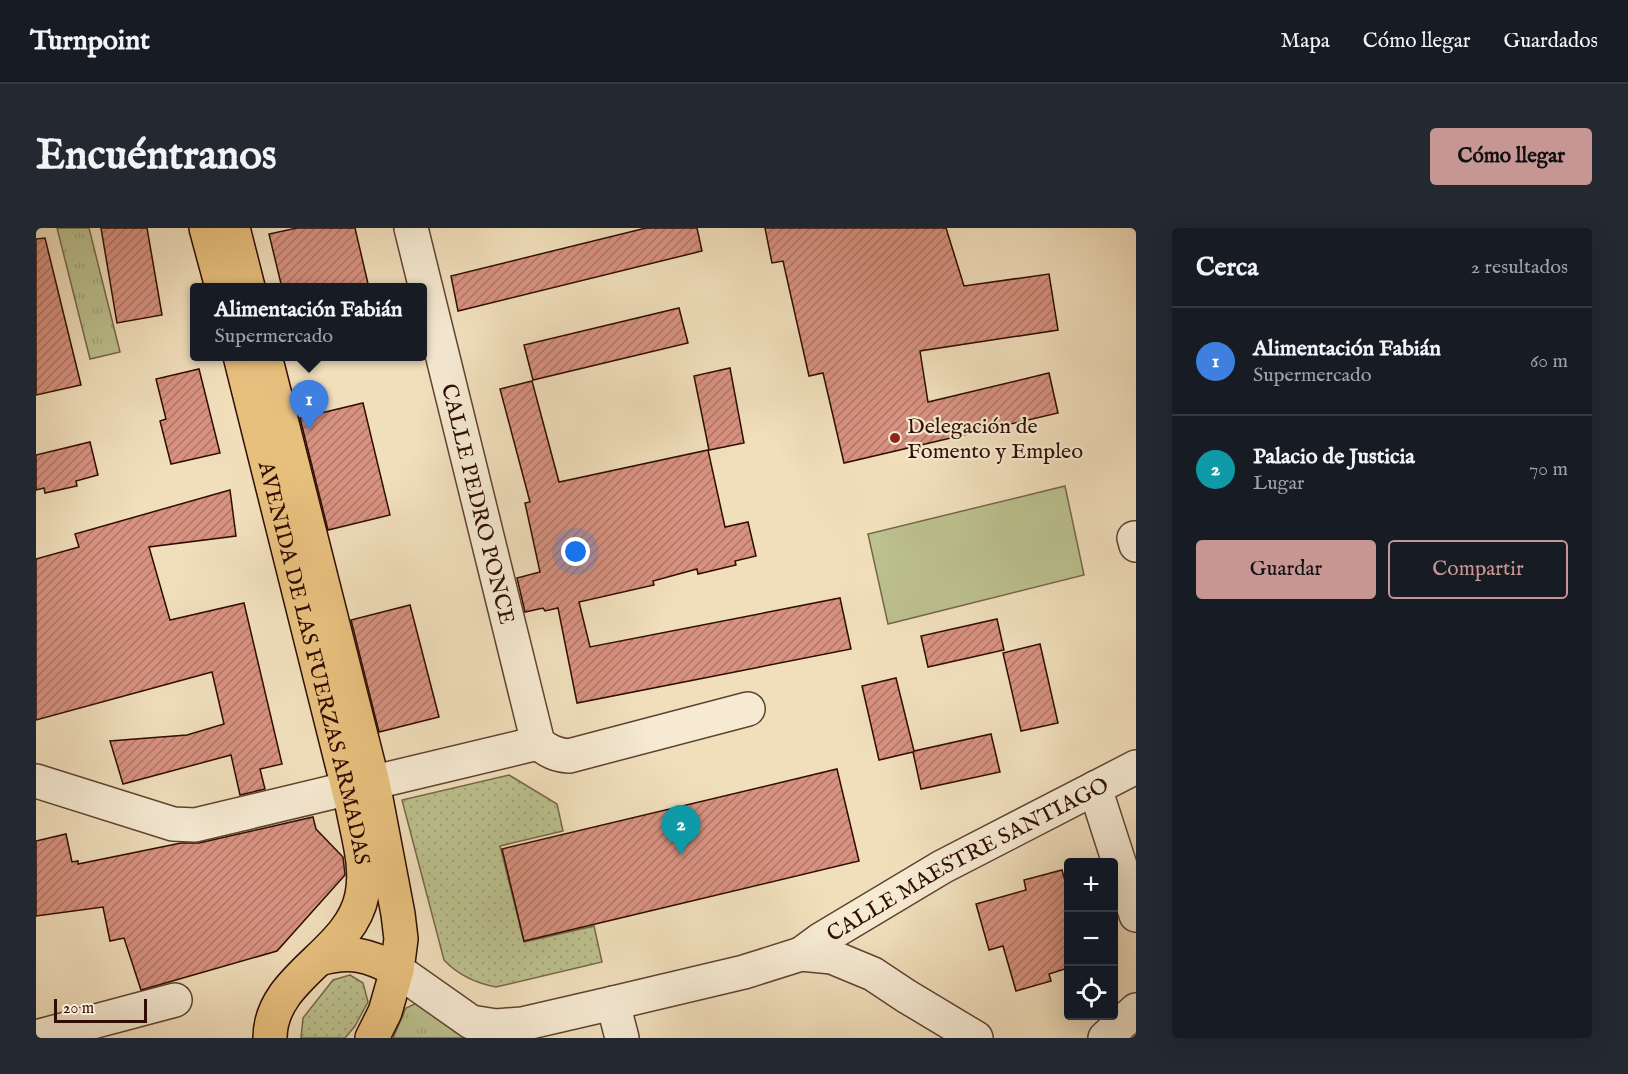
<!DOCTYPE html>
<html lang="es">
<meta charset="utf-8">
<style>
:root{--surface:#171b24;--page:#242831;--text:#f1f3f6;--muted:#9ea1a6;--line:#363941;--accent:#c59692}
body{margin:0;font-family:"IM FELL English",serif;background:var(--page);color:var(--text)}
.controls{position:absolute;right:18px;bottom:18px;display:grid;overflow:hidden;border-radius:6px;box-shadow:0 6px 24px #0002}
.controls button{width:54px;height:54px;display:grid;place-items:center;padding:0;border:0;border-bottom:2px solid var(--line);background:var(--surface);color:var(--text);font:30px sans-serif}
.scale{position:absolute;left:18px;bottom:15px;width:93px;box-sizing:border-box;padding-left:6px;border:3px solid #2f0d02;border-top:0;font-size:16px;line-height:21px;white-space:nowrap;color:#2f0d02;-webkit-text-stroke:4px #f6ead3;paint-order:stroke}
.you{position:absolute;left:540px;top:324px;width:21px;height:21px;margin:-15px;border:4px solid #fff;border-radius:50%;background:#1a73e8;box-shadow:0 0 0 9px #1a73e833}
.badge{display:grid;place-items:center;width:39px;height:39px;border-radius:50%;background:var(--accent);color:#fff;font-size:20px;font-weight:700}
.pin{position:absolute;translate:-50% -50px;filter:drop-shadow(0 2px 3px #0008)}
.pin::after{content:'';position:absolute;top:32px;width:21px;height:18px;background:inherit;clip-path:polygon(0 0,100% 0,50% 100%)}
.popup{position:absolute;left:154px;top:55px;width:237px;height:78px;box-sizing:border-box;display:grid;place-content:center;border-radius:6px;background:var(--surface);filter:drop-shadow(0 2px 4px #0005);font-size:20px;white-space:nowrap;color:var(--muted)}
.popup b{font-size:22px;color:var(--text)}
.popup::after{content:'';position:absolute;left:50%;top:100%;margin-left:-12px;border:12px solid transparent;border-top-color:var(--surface)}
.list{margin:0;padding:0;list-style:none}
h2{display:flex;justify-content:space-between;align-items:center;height:78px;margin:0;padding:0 24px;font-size:26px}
h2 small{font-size:20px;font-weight:400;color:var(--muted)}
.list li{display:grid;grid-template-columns:39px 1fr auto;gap:18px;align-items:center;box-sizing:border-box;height:108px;padding:0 24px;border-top:2px solid var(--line)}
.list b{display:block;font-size:22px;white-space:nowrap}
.list p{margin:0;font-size:20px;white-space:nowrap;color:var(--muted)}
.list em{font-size:20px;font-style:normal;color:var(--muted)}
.actions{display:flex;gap:12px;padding:18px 24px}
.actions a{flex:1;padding:14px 0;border:2px solid var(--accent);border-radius:6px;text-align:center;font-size:21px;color:var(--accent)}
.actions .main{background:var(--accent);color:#111}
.icon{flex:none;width:33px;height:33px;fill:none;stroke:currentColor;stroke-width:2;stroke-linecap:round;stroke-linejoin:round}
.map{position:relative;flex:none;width:1100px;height:810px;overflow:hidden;border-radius:6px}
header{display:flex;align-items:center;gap:36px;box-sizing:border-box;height:84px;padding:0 30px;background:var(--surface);border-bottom:2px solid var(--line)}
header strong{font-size:28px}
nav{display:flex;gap:33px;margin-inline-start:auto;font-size:21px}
.intro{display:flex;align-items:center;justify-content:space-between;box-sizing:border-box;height:144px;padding:0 36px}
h1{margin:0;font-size:42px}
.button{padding:15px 27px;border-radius:6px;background:var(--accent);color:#111;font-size:21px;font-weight:700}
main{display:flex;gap:36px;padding:0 36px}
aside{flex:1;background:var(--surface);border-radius:6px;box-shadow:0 6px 24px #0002}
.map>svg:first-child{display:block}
.grass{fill:url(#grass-tufts);stroke:#766748;stroke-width:1.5}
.park{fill:url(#park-dots);stroke:#766748;stroke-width:1.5}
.pitch{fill:#bcc18f;stroke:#766748;stroke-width:1.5}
.building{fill:url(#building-hatch);stroke:#2f0d02;stroke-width:1.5}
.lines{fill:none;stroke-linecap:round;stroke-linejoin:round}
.minor-casing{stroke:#604230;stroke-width:36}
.major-casing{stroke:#2f0d02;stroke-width:36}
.minor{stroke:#f6ead3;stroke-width:33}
.major{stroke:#e8c07e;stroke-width:33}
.poi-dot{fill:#8f2418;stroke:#f6ead3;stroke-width:2}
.labels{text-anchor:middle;stroke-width:4.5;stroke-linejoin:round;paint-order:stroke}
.poi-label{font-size:22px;fill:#2f0d02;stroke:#f6ead3;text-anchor:start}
.street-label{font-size:22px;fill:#2f0d02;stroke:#f6ead3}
</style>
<header>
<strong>Turnpoint</strong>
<nav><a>Mapa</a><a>Cómo llegar</a><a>Guardados</a></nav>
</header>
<div class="intro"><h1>Encuéntranos</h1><a class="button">Cómo llegar</a></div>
<main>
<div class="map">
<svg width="1100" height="810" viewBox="0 0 1100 810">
<defs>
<pattern id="grass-tufts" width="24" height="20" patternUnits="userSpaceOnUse" patternTransform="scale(1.5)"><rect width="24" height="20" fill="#bcc18f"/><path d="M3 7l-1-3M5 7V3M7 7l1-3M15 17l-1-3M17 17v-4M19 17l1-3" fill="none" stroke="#a2a57a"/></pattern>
<pattern id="park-dots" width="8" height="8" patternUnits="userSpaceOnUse" patternTransform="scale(1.5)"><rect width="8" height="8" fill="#bcc18f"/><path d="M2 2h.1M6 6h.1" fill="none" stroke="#a2a57a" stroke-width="1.8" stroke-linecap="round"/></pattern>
<pattern id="building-hatch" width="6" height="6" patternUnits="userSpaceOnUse" patternTransform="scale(1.5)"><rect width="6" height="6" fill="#d89281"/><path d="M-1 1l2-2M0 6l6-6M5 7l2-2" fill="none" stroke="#b07667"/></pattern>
</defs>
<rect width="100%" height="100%" fill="#f1dfbc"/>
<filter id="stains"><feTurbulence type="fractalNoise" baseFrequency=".00333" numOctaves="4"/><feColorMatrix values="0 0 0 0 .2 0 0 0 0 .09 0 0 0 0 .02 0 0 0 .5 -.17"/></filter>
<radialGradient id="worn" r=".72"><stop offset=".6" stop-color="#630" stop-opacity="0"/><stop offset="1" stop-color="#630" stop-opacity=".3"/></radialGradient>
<!-- grass -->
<path class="grass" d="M21 0H53L84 124 54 131Z
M383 774 431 808 430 810H357L370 780Z"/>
<!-- park -->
<path class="park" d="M473 547 521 576 527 603 464 618 488 714 558 698 566 734 460 759C439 755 422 747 408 732L366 572Z
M314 747 327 755 332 774 319 798 309 810H265L267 790 297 752Z"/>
<!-- pitch -->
<path class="pitch" d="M1029 258 1048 347 852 396 832 306Z"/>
<!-- building -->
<path class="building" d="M65 0H111L126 87 81 95Z
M261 0H319L333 60H246L233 6Z
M610 0H661L666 23 422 83 415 48Z
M729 0H910L928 58 1013 46 1022 102 884 123 892 174 1013 145 1022 185 808 235 787 145 773 148 747 33 736 35Z
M9 10 45 157 0 167V11Z
M643 80 652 115 497 152 488 117Z
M694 140 708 215 673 222 658 148Z
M163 141 184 225 135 236 124 193 130 191 120 151Z
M496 153 523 254 672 222 689 299 712 294 720 328 699 333 700 337 662 346 661 341 617 353 618 357 543 374 554 419 804 370 815 421 541 475 522 380 509 383 507 380 489 384 481 350 504 344 489 275 494 274 464 161Z
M327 175 354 287 292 302 264 190Z
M54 214 62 247 40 253 41 258 9 265 8 260 0 262V227Z
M194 262 200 308 113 319 134 392 208 375 246 536 224 541 229 561 204 567 195 527 87 556 74 513 151 507 188 496 176 444 0 492V331L43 319 39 306Z
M374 377 403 489 343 504 315 392Z
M961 391 968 422 892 439 885 408Z
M1004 416 1022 495 985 503 967 425Z
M860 450 878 523 955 506 964 544 885 561 877 524 843 532 826 458Z
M801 541 823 633 488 713 466 621Z
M277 589 280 601 307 629 309 647 241 723 105 762 88 710 74 713 67 679 0 688V613L30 606 36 634 42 633V636L145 615H163Z
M1026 642 1032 664V740L1013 746 1015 753 980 763 967 718 953 722 940 676 990 662 988 652Z"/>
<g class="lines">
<!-- minor casing -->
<g class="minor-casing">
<g id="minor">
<path id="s1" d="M375 0 502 515"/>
<path d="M1098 310 1100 317"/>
<path d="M502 515C512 523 520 527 533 528L712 481"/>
<path d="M0 553 137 596 159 597 502 515"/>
<path d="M1059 560 1100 687"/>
<path id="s2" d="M765 726 784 712 906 639 1100 539"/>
<path d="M361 742 435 794 460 798 486 796 577 775 708 744 765 726 796 729 837 746 870 768 940 810"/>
<path d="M577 775 586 810"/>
<path d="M0 809 139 772"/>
<path d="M1069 810 1100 782"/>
</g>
</g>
<!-- major casing -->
<g class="major-casing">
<g id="major">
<path d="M170 0 186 59"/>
<path d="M197 0 212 59"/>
<path id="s3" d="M204 128 316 576C321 605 332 637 326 667 315 726 234 748 234 810"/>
<path d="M229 128 337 555 362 686 365 711 361 742 349 784 336 810"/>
<path d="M283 731C315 722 332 727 361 742"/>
</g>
</g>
<!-- minor -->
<use href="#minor" class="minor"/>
<!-- major -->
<use href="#major" class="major"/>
</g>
<!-- markers -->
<circle class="poi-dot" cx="859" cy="210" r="6"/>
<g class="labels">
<!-- poi labels -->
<g class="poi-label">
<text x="871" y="205">Delegación de<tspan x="871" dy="25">Fomento y Empleo</tspan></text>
</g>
<!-- street labels -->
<g class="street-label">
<text dy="8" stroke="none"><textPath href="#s1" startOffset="284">CALLE PEDRO PONCE</textPath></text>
<text dy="8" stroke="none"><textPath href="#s3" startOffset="316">AVENIDA DE LAS FUERZAS ARMADAS</textPath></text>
<text dy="8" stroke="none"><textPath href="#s2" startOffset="192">CALLE MAESTRE SANTIAGO</textPath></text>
</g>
</g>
<rect width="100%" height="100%" filter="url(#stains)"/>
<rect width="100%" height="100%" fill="url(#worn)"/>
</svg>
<div class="controls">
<button>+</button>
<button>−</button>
<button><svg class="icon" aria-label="locate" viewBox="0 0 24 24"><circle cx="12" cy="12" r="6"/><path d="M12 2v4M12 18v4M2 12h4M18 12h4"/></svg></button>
</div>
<div class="scale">20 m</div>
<div class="you"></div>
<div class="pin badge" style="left:273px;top:202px;background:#3f7fe0">1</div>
<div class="popup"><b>Alimentación Fabián</b>Supermercado</div>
<div class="pin badge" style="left:645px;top:627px;background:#0f9aa8">2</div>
</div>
<aside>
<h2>Cerca<small>2 resultados</small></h2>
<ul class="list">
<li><span class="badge" style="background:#3f7fe0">1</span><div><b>Alimentación Fabián</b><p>Supermercado</p></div><em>60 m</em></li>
<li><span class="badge" style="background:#0f9aa8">2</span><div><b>Palacio de Justicia</b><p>Lugar</p></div><em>70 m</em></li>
</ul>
<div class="actions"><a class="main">Guardar</a><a>Compartir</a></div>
</aside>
</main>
